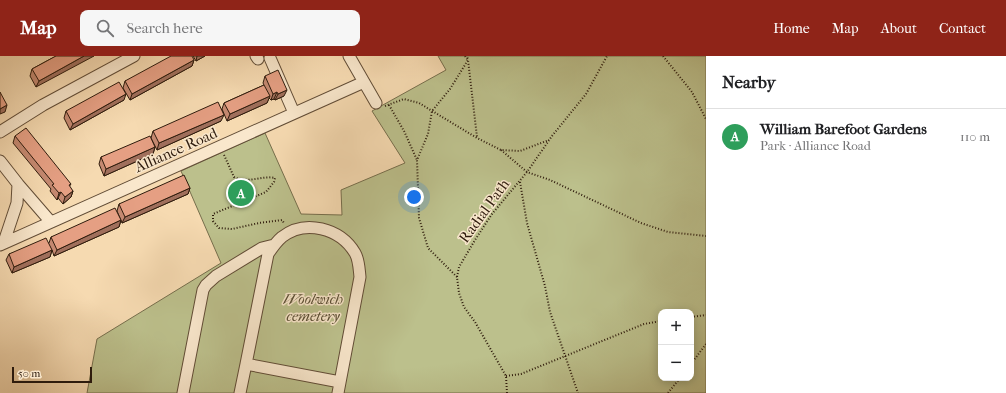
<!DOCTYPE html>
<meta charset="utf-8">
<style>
:root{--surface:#fff;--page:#f6f6f6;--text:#202124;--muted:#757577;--line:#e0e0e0;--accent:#8f2418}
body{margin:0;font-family:"IM FELL French Canon",serif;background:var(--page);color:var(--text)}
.controls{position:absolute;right:12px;bottom:12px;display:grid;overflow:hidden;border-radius:8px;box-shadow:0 2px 10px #0003}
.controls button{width:36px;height:36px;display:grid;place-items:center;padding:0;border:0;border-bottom:1px solid var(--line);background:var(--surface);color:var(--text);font:20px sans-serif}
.scale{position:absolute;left:12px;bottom:10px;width:80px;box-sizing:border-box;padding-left:4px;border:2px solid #2f1c0d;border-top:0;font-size:11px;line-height:14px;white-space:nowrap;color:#2f1c0d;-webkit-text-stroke:3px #f9e7cc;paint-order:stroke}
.you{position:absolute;left:414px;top:141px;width:14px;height:14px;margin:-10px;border:3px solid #fff;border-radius:50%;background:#1a73e8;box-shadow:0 0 0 6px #1a73e833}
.badge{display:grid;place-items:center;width:26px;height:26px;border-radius:50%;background:var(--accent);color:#fff;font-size:13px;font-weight:700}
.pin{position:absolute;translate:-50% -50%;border:2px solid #fff;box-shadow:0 1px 4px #0006}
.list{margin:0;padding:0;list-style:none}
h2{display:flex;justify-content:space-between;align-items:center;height:52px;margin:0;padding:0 16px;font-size:17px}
h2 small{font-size:13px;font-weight:400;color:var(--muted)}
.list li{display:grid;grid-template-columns:26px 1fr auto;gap:12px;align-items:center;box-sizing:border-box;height:56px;padding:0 16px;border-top:1px solid var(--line)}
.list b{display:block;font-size:15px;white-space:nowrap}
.list p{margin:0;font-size:13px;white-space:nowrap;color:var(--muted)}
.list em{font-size:13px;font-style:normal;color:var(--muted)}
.icon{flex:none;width:22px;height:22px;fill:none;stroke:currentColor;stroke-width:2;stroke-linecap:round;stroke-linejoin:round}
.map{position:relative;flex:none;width:706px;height:337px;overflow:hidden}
header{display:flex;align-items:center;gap:24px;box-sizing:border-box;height:56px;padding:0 20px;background:var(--accent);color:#fff}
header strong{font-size:19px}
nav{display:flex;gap:22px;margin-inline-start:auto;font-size:14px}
.search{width:280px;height:36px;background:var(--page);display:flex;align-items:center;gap:10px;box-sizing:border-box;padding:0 14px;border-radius:8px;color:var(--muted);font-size:15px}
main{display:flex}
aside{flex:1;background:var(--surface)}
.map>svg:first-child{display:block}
.green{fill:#bcc08c;stroke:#766e4c;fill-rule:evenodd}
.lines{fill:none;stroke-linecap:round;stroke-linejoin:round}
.minor-casing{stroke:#614c36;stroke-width:13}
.path{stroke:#2f1c0d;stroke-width:2;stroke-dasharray:1 2;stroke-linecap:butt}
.minor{stroke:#f9e7cc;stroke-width:11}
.wall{fill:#c58971;stroke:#2f1c0d}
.shaded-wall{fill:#a06f5c;stroke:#2f1c0d}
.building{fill:#e59f83;stroke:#2f1c0d}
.labels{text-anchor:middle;stroke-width:3;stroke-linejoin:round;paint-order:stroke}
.street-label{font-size:15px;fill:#2f1c0d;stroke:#f9e7cc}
.park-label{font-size:15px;font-style:italic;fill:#594d33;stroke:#f9e7cc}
</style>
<header>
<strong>Map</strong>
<div class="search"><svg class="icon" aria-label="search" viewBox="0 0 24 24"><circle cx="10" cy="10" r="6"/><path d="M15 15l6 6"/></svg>Search here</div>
<nav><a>Home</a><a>Map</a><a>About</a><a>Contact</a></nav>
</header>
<main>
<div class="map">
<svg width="706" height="337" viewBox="0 0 706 337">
<rect width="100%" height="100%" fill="#f6dab1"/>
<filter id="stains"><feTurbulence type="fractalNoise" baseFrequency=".005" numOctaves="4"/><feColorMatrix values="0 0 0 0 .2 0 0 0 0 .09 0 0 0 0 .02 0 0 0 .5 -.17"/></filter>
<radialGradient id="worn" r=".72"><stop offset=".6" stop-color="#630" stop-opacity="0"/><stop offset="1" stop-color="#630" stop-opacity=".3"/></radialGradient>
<!-- green -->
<path class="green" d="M438 0H706V337H87L97 283 221 207 181 115 265 77 301 158 342 159 341 134 405 107 372 55 446 14ZM661 256H691V322H661Z"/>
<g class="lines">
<!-- minor casing -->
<g class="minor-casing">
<path id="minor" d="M256 0 258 3
M349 0 376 47
M270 2 294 57
M0 76 43 49 134 0
M0 105 18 128 17 147 4 186
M18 128 50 165
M0 189 364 26
M246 308 268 198C272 192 276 186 282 181 305 163 340 172 355 197 359 204 359 212 360 221L338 337
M183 337 203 234 206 229 216 220 262 192 274 189
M240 337 246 308 340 326"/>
</g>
<!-- path -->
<path class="path" d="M465 0 468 4 477 81
M663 0 692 36 706 63
M389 49 404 75 417 104
M385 50 404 43 419 47 477 82 501 94 520 95 549 84
M501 94 527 116 550 124 641 167 668 176 706 180
M224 99 234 121C249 128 262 119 275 122L274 126 266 136 213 158V165L219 172 232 173 259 167 282 164 284 167
M520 126 527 167 545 230 550 256 578 337
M457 221 428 192 419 162 417 104 428 78 432 55 450 33 468 4 467 0
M691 261 706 259
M691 308 706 288
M506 320 521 318 644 268 661 265
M507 337 506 320 475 266 464 251 459 237 457 221 459 211 475 184 492 158 527 116 552 80 586 38 607 0
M668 337 680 322"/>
<!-- minor -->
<use href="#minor" class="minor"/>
</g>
<!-- wall -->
<path class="wall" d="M56 0 36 31 30 20 32 13Z
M193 0H205L196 5Z
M194 4 192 10 130 44 123 32 125 25Z
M265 20 284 40 275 44 274 43 271 44 269 42 267 47 227 65 222 53 224 47 264 29 263 27Z
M124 44 70 74 64 62 66 55Z
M221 65 157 94 151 82 153 75Z
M15 80 71 128 69 131 73 135 71 141 63 148 58 142 57 144 50 135 51 133 13 87Z
M155 91 153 98 104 120 99 108 101 101Z
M190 132 188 138 122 167 117 155 119 148Z
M121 164 119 171 54 200 52 194 50 201 12 217 6 204 9 198 49 187 51 181Z"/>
<!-- shaded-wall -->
<path class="shaded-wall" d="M84 0H94L36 31 39 25Z
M197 0H205L196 5Z
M194 4 192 10 130 44 132 38Z
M287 34 284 40 275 44 278 38Z
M277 36 274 43 271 44 273 38Z
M126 38 124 44 70 74 73 68Z
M270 40 267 47 227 65 230 58Z
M7 49 5 56 0 58V53Z
M224 59 221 65 157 94 159 87Z
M155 91 153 98 104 120 106 113Z
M190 132 188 138 122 167 125 161Z
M73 135 71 141 63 148 65 141Z
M61 136 57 144 59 137Z
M121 164 119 171 54 200 57 194Z
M52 194 50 201 12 217 14 211Z"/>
<!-- building -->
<path class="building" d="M56 0H84L39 25 32 13Z
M171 0H192L194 4 132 38 125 25Z
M278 14 287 34 278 38 277 36 273 38 265 20Z
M119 26 126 38 73 68 66 55Z
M264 29 270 40 230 58 224 47Z
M0 36 7 49 0 53Z
M218 46 224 59 159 87 153 75Z
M26 72 71 128 69 129 73 135 65 141 61 136 59 137 52 129 54 128 15 80Z
M150 80 155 91 106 113 101 101Z
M184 119 190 132 125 161 119 148Z
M115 152 121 164 57 194 51 181Z
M46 182 52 194 14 211 9 198Z"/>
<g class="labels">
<!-- street labels -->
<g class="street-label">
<text transform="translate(176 94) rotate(-24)" y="5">Alliance Road</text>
<text transform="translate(484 155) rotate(-54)" y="5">Radial Path</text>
</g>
<!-- park labels -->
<g class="park-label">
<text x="313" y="248">Woolwich<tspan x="313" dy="17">cemetery</tspan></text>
</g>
</g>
<rect width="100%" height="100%" filter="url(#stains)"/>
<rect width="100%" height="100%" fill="url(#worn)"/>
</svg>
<div class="controls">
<button>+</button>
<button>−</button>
</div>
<div class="scale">50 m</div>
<div class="you"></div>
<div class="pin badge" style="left:241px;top:137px;background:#2e9e5b">A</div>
</div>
<aside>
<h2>Nearby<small></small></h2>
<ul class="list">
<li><span class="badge" style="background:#2e9e5b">A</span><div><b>William Barefoot Gardens</b><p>Park · Alliance Road</p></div><em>110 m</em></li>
</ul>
</aside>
</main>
